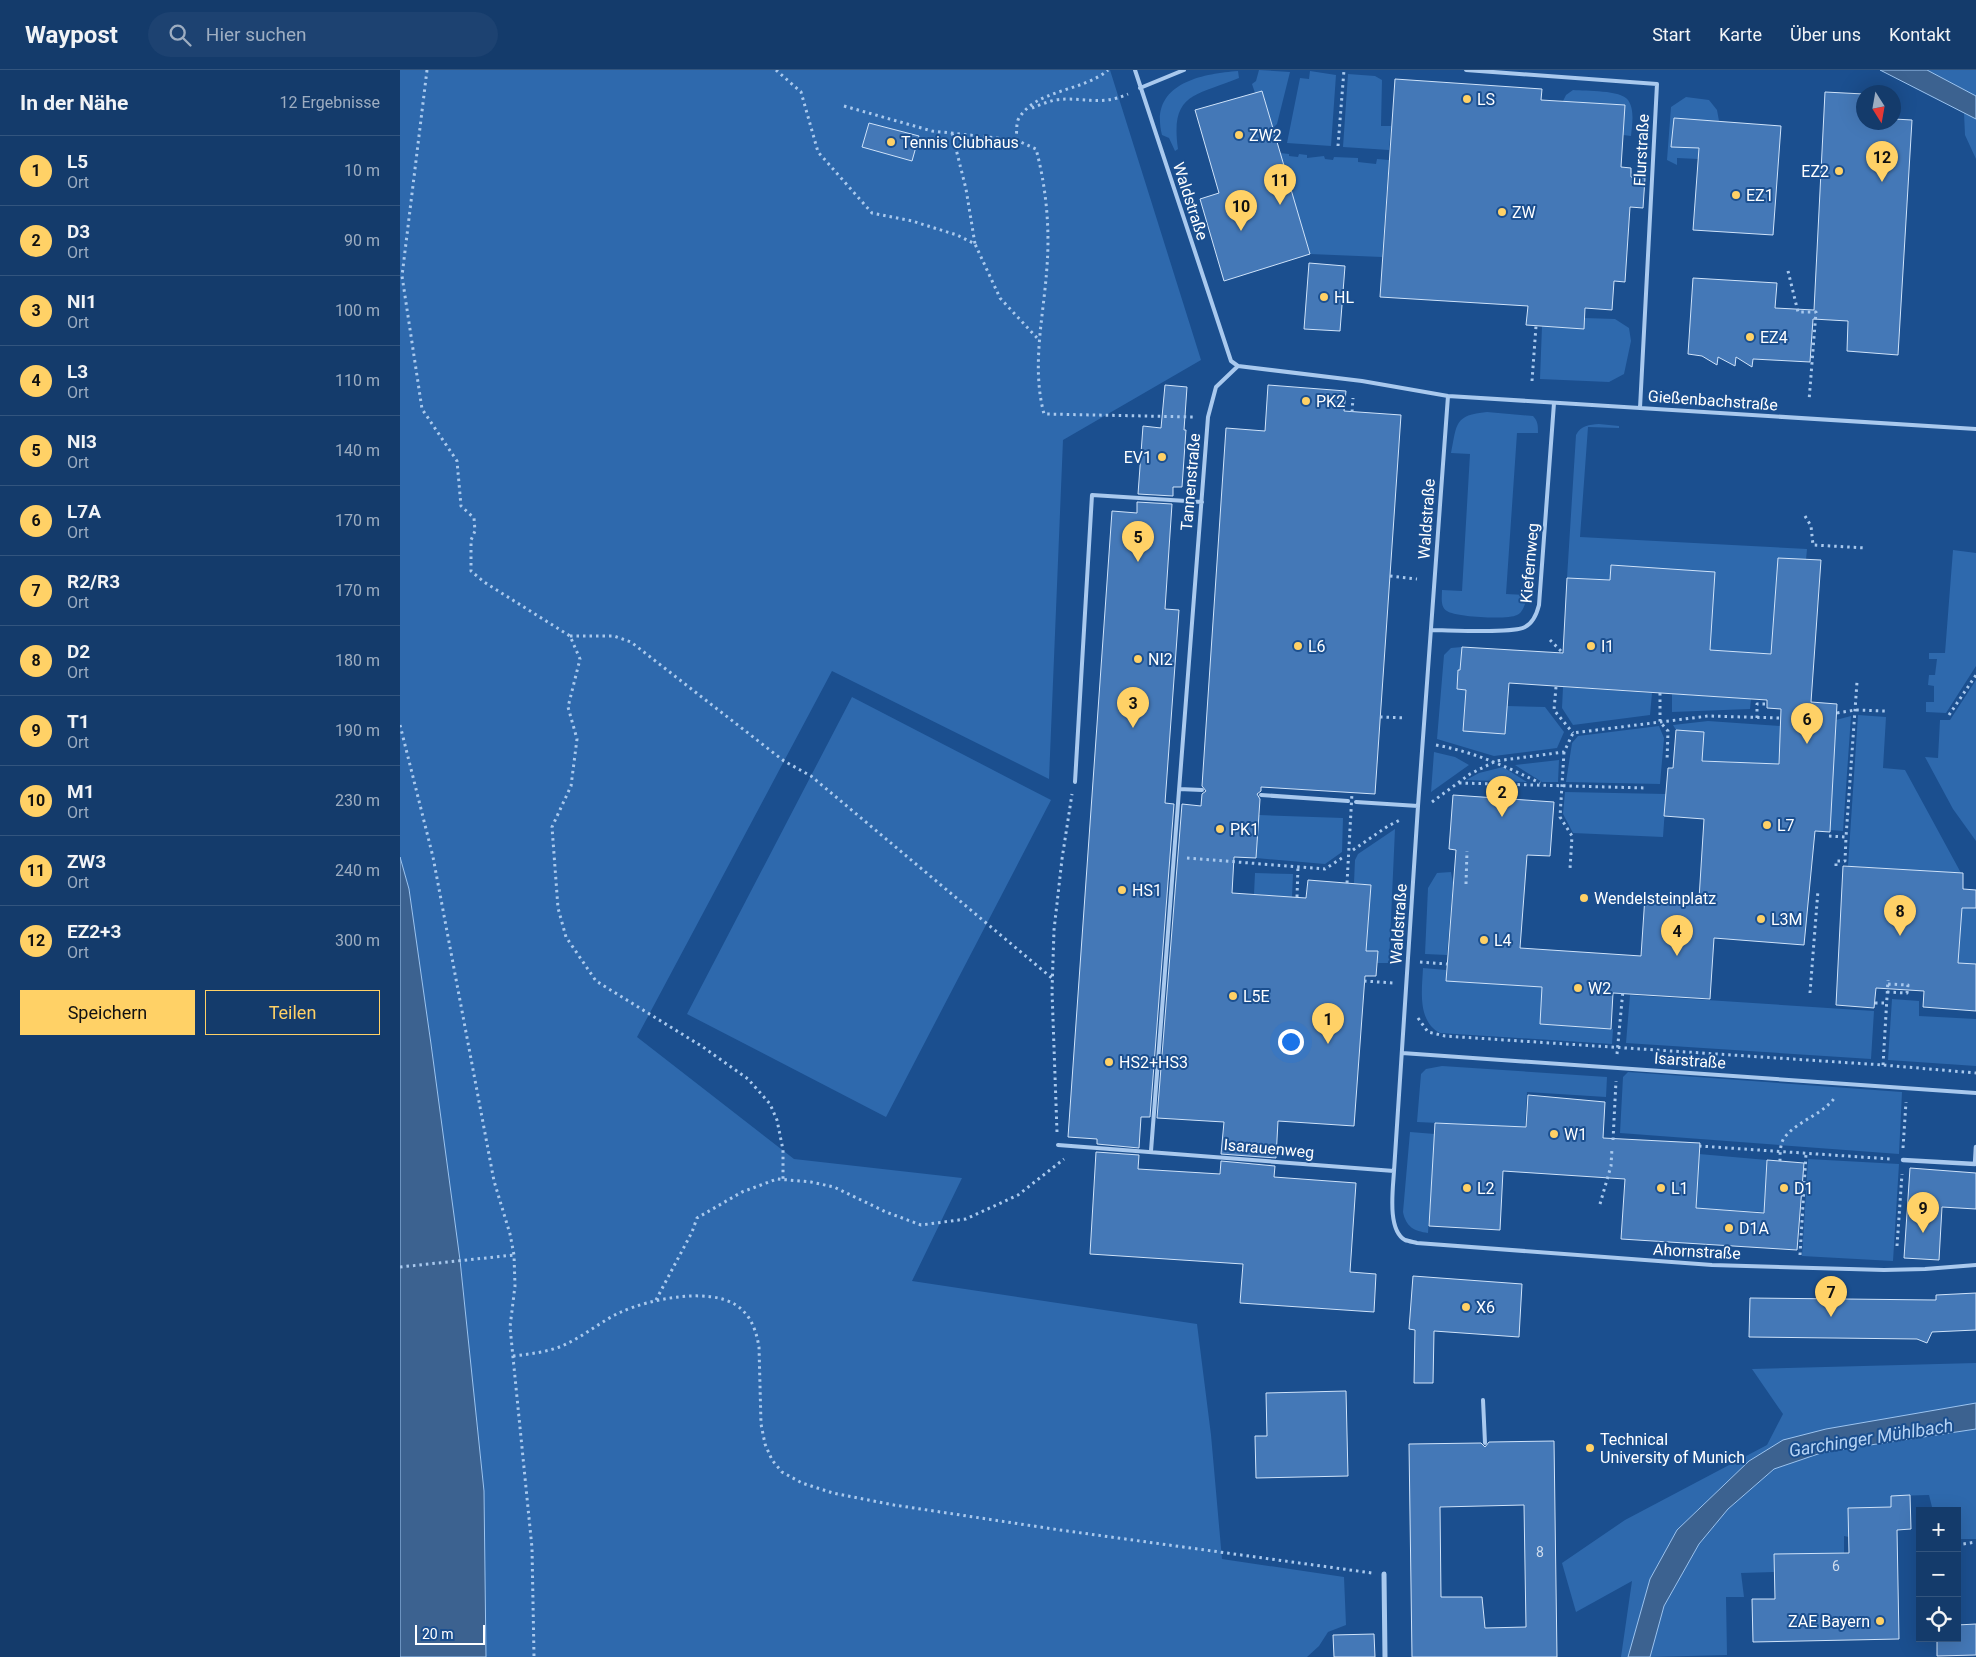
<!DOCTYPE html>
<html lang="de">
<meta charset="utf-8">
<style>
:root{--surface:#143b6b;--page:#1d4271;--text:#f1f3f6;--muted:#9dadc1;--line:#33557e;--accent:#ffd166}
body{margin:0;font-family:Roboto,sans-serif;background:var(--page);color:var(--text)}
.controls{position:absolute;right:15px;bottom:15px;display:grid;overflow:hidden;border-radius:0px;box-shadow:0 5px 20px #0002}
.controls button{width:45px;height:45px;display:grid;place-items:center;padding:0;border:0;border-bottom:1px solid var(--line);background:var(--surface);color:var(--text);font:25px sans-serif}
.compass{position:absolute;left:1456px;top:15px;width:45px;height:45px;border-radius:50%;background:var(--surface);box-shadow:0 5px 20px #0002;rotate:169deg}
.scale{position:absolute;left:15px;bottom:12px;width:70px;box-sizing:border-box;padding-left:5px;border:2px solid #fff;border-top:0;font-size:14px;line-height:18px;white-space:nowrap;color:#fff;-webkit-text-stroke:4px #1b4f8f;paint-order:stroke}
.you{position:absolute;left:890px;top:971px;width:18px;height:18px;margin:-12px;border:4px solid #fff;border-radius:50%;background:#1a73e8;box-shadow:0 0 0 8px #1a73e833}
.badge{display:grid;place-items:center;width:32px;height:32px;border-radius:50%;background:var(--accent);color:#111;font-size:16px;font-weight:700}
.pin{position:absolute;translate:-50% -41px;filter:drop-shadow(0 1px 2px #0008)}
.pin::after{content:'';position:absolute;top:26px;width:18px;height:15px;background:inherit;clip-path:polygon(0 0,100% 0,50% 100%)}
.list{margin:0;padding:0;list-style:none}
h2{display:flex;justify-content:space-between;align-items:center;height:65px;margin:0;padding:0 20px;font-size:21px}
h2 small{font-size:16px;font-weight:400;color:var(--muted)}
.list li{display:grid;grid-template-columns:32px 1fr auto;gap:15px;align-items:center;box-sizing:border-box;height:70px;padding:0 20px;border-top:1px solid var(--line)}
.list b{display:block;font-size:19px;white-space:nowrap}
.list p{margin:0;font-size:16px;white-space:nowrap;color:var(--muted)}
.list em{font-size:16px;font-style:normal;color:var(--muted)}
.actions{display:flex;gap:10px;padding:15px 20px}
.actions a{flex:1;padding:11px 0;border:1px solid var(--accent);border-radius:0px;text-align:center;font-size:18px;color:var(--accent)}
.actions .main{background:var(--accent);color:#111}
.icon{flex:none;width:28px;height:28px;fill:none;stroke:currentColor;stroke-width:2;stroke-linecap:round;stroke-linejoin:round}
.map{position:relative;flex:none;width:1576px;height:1587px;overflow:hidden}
header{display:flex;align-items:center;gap:30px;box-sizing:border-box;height:70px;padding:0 25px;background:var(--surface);border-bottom:1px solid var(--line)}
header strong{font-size:24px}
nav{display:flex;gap:28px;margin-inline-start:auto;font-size:18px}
.search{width:350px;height:45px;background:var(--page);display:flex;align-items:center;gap:12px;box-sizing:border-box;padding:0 18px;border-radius:28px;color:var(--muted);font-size:19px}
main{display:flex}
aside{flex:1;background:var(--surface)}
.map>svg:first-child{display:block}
.green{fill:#2e69ad}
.water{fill:#3c6290;stroke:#9cc4f0}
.building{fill:#4478b7;stroke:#cfe3fa;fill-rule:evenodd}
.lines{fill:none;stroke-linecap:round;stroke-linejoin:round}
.path{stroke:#a9c9ee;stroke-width:3;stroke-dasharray:2.5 4;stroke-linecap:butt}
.service{stroke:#a9c9ee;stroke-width:4}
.pedestrian{stroke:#a9c9ee;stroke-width:4.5}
.minor{stroke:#a9c9ee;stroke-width:5}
.path-bridge{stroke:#a9c9ee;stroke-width:3;stroke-dasharray:2.5 4;stroke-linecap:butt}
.poi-dot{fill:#ffd166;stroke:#1b4f8f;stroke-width:2}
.labels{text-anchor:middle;stroke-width:4;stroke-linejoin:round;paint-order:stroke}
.number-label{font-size:14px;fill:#d0dded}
.poi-label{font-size:16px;fill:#fff;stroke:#1b4f8f;text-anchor:start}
.street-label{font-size:16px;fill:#fff;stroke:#1b4f8f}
.water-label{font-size:18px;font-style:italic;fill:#b5d3f5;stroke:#1b4f8f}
</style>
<header>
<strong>Waypost</strong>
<div class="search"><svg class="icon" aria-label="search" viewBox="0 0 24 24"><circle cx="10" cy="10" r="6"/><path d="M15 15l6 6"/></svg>Hier suchen</div>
<nav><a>Start</a><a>Karte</a><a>Über uns</a><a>Kontakt</a></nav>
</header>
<main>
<aside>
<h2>In der Nähe<small>12 Ergebnisse</small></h2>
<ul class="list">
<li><span class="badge">1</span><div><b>L5</b><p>Ort</p></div><em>10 m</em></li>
<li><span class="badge">2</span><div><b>D3</b><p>Ort</p></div><em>90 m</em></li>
<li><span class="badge">3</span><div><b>NI1</b><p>Ort</p></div><em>100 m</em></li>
<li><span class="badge">4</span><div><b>L3</b><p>Ort</p></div><em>110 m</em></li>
<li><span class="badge">5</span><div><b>NI3</b><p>Ort</p></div><em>140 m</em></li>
<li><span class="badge">6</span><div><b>L7A</b><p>Ort</p></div><em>170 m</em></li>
<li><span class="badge">7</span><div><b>R2/R3</b><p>Ort</p></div><em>170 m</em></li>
<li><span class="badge">8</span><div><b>D2</b><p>Ort</p></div><em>180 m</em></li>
<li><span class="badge">9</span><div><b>T1</b><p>Ort</p></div><em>190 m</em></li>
<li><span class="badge">10</span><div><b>M1</b><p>Ort</p></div><em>230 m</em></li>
<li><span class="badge">11</span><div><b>ZW3</b><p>Ort</p></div><em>240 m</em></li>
<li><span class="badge">12</span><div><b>EZ2+3</b><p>Ort</p></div><em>300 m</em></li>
</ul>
<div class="actions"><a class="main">Speichern</a><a>Teilen</a></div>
</aside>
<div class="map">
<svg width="1576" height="1587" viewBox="0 0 1576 1587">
<rect width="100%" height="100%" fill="#1b4f8f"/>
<!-- green -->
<path class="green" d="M0 0H710L801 290 663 370 649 709 432 601 237 967 394 1089 562 1108 512 1211 797 1254 811 1365 822 1489 944 1507 946 1555 928 1562 919 1576 907 1587H86L84 1421 60 1190 31 974 9 819 0 787Z
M859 0 890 2 877 54 873 58 862 21 855 23 852 14 856 11Z
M1527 0H1576V26Z
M838 1 839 8C795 26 770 23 778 79L775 81 769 68 762 65C749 14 800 4 838 1Z
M910 1 936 5 931 76 887 73 900 8 909 9Z
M948 4 975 6 982 10 981 56H991L989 80 943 77Z
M1173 20C1186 21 1221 20 1228 30 1235 40 1232 55 1231 66L1223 65 1225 35 1163 31 1166 25Z
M1286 27 1309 30 1317 40 1319 51 1300 50 1298 89 1277 88V95L1267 90 1271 37Z
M1564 43 1576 49V89L1565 65Z
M880 83 889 84V86L898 87 899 84 907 85V88L924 86 925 89 933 90 934 87 958 88V92L976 94 977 89 989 90 982 187 910 184Z
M1184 248 1215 249 1229 258 1231 271 1224 304 1209 312 1140 309 1142 256Z
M1087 342 1133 346C1138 351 1138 356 1138 363H1117L1106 524 1128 525C1125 532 1124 542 1117 545 1108 550 1055 547 1047 541 1040 537 1042 527 1042 520L1062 521 1070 384 1051 383C1057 354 1054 345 1087 342Z
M1199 354 1219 356V358L1188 357 1180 467 1407 479 1406 490 1378 488 1371 584 1310 580 1210 510 1167 508 1176 365C1181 355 1189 355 1199 354Z
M1553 480 1576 483V596L1546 643 1526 642V632H1534V616L1528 615 1529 605H1535L1537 589H1529V583H1545Z
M1062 577V588L1067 600H1058L1057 619 1066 620 1063 661 1105 664 1107 636 1145 637 1164 662 1157 678 1094 686 1037 669 1044 585 1051 578Z
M1576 610V771L1553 739 1525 687 1538 688 1540 650H1550Z
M1163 617 1252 623 1250 645 1173 655 1162 638Z
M1272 624 1351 629 1350 639 1272 642Z
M452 627 651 730 486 1047 287 944Z
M1458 645 1486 647 1483 698 1505 700 1561 803 1448 796Z
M1451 646 1443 761 1430 760 1436 650Z
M1308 651 1381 656 1379 694 1273 689 1274 678 1302 680 1304 662 1276 660 1273 655Z
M1259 656 1264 668 1260 714 1166 712 1172 673 1178 666Z
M1034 682 1055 687 1069 695 1031 722Z
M1159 690 1158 712H1142L1115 695Z
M1103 697 1127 712 1066 710 1079 703Z
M1165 722 1266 724 1263 767 1173 763 1163 744Z
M859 745 943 748 942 782 925 794 856 788Z
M995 759 989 893H977L978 881H966L971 815 954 813 955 790 958 784Z
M1051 802 1053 813 1047 885 1025 884 1028 818 1037 803Z
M855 803 893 804 892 827 854 824Z
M1562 838H1576V894L1558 893Z
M1023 898 1046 900V911L1142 917 1140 954 1213 959 1212 974 1040 963C1017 951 1022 920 1023 898Z
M1230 925 1474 941 1471 989 1226 973Z
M1492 929 1519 931V946L1576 949V996L1488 990Z
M1042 996 1207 1007 1206 1027 1127 1022 1125 1057 1017 1052 1021 1004 1026 999Z
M1228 1002 1502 1022 1499 1084 1220 1063 1223 1007Z
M1010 1062 1035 1064 1028 1163C1014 1161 1006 1157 1003 1142Z
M1299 1084 1367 1090 1364 1142 1296 1138Z
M1408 1089 1499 1094 1493 1191 1402 1186Z
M1576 1293V1333L1349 1391 1277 1460 1250 1509 1228 1587H1221L1232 1511 1176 1542 1162 1493 1225 1450 1367 1375 1383 1344 1352 1299Z
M1576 1359V1469H1557V1441H1533L1529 1425 1492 1426 1491 1437 1448 1438 1449 1467 1444 1466V1483L1374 1484V1502L1341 1503 1344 1527H1326L1327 1585 1250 1587 1264 1536 1299 1474 1328 1439 1374 1399 1424 1382Z"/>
<!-- water -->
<path class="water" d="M1480 0H1527L1576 26V49Z
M0 787 9 819 31 974 60 1190 84 1421 86 1587H0Z
M1576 1333V1359L1424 1382 1374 1399 1328 1439 1299 1474 1264 1536 1250 1587H1228L1250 1509 1277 1460 1349 1391 1383 1370 1426 1359Z"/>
<!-- building -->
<path class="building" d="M995 9 1142 19 1141 30 1225 35 1221 97 1231 98V107L1245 108 1243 138 1230 137 1225 212 1214 211 1212 240 1185 238 1184 259 1126 255 1128 236 980 227Z
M862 21 910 184 824 211 800 129 819 123 795 40Z
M1425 22 1464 24V52H1494V49L1512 50 1498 285 1447 281 1448 251 1413 249 1410 292 1353 289 1352 297 1336 287 1335 296 1318 287 1317 295 1302 286 1288 284 1293 208 1377 213 1375 238 1414 240Z
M1274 48 1381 56 1373 165 1293 160 1299 78 1271 77Z
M469 53 519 66 512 91 462 77Z
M909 193 945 196 940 261 904 259Z
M765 315 787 317 784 360H786L782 417H773V426L738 424 743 356 761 358Z
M868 315 946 321 944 341 1001 345 975 724 861 717V721L857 724 860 729 856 788 834 787 832 823 906 828 908 810 971 815 966 881H978L976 906H965L954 1056 878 1051 876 1088 821 1084 824 1052 757 1048 782 734 801 736 802 724 806 721 802 716 826 358 865 361Z
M737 432 772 434 765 539 779 540 765 733 774 734 750 1047H741L739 1078 697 1074V1069L668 1067 712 441 737 443Z
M1378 488 1421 490 1411 632 1437 634 1430 762 1415 761 1404 875 1314 868 1310 929 1213 923 1211 959 1140 954 1142 917 1046 911 1056 780 1049 779 1053 725 1154 732 1150 786 1127 785 1120 878 1241 886 1245 826 1299 829 1304 749 1264 746 1268 698H1273L1276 660 1304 662 1302 691 1379 694 1381 639 1367 638V630L1109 613 1105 664 1063 661 1066 620 1057 619 1058 600H1060L1062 577 1163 583 1167 508 1210 510 1211 495 1315 502 1310 580 1371 584Z
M1443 796 1563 803V819L1576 820V838H1562L1558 893 1576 894V941L1523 937 1524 921 1476 918 1474 938 1436 935Z
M1128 1025 1205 1032 1203 1068 1300 1073 1296 1138 1364 1143 1367 1090 1404 1093 1397 1180 1221 1169 1225 1109 1103 1101 1100 1160 1029 1156 1035 1053 1126 1057Z
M696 1082 739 1085 738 1099 820 1104 821 1091 875 1096 874 1107 956 1113 950 1202 976 1204 974 1242 840 1233 843 1194 690 1184Z
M1510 1098 1576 1103V1139L1542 1137 1539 1190 1504 1188Z
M1013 1206 1122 1214 1119 1267 1034 1261 1033 1313H1014L1015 1260 1009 1259Z
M1576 1223V1260L1532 1262 1527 1273 1517 1269 1349 1267 1350 1228 1536 1230V1225Z
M946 1321 948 1406 856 1408 855 1366H867L866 1323Z
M1154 1371 1157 1587H1012L1009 1374 1081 1373 1085 1377 1089 1372ZM1124 1435 1126 1557 1085 1558 1082 1527H1041L1040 1437Z
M1510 1425 1511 1459 1497 1460 1499 1569 1353 1572 1352 1529H1375L1374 1484 1449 1483 1448 1438 1491 1437V1426Z
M1576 1554V1585L1537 1586V1568H1557V1555Z
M974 1564 975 1587H934L933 1565Z"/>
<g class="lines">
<!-- path -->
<path class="path" d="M27 0 2 206 22 339 57 391 61 436 74 448 75 461 71 470V501L84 512 170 566 180 589 168 637 177 669 171 716 152 757 158 838 166 867 196 911 303 977 348 1009 370 1034 377 1050 383 1080V1110
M376 0 401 22 418 82 472 143 512 151 557 165 575 174 600 228 638 269
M444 36 532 61 616 70 636 79C646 116 650 158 647 196 644 245 631 295 644 344L795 347
M632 38C639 35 647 32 655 30 683 26 699 37 728 24
M552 63 566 119 575 174
M616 70C617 64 616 56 618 50 634 19 683 22 708 0
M938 76 944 0
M1388 201 1398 242H1416L1409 331
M1132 311 1136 256
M952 342 953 328
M1405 446 1411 456 1413 475 1466 478
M990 506 1017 509
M170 566H214L231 572 384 691 411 706 653 909
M1150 570 1163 583
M1156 617 1154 640 1173 663
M1260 623V652L1268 661 1267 691
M1437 643 1455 640 1486 641
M1549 645 1576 605
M980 647 1006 648
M1357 648V634H1367
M0 655 33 787 94 1111 110 1164 114 1185 115 1216 110 1257 132 1478 134 1587
M1036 675C1074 682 1105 696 1140 713
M1164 682 1160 747 1172 766 1170 799
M1059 713 1246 718
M1032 732 1070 704 1096 691 1164 682 1173 663 1308 646 1381 648
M1429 766 1446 767 1457 612
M953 780 988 756 1000 750
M787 788 925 799 945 786
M1436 796V791H1445L1446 767
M1066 814 1067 781
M897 827 898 796
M1020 892 1047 894
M964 911 993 913
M1487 922 1507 923 1508 915 1488 914
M1410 923 1418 820
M1475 933H1487
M1018 948 1028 962 1045 966 1483 995 1576 1003
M1217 984 1223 920
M1483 995 1488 910
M657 1062 652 921 654 860 662 789 672 724
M1213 1070 1216 1011
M1299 1076 1491 1089
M1503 1078 1506 1032
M1380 1091C1380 1084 1380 1074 1384 1068 1398 1050 1423 1045 1436 1026
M1200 1134 1211 1096 1212 1078
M1497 1176 1502 1104
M1400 1185 1406 1084
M0 1197 114 1185
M256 1230 292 1162 297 1148 342 1122 377 1109 411 1112 434 1117 486 1142 521 1155 566 1149 618 1125 664 1089
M113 1286C130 1284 147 1282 162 1276 183 1267 201 1251 221 1242 250 1229 308 1217 336 1235 351 1245 356 1260 359 1277L361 1354 365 1374 372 1390 382 1402 402 1413 433 1423 494 1435 660 1460 972 1503
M1557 1475 1576 1472"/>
<!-- service -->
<path class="service" d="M735 0 831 291 838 296 962 311 1048 326 1576 359
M1066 0 1257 14 1240 338
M740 18 784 0
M1031 560C1049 560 1111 564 1125 557 1133 553 1137 543 1139 535L1154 333
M675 712 692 425 802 432
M779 719 802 720
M861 725 948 731
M956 732 1018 736
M1002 983 1576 1023
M658 1075 994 1101C993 1119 987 1160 1005 1170 1008 1171 1013 1172 1017 1173L1312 1195 1484 1200 1525 1199 1576 1195
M751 1081 808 347 816 317 838 296
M994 1101 1018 736 1048 326
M1083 1330 1085 1373"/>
<!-- pedestrian -->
<path class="pedestrian" d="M1503 1090 1575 1094 1576 1077"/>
<!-- minor -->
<path class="minor" d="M984 1504 985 1587"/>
<!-- path-bridge -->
<path class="path-bridge" d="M947 813 952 723"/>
</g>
<!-- markers -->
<g class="poi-dot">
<circle cx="1067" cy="29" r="5"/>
<circle cx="839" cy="65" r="5"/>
<circle cx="491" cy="72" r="5"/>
<circle cx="1439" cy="101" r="5"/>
<circle cx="1336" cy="125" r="5"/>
<circle cx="1102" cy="142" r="5"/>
<circle cx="924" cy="227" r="5"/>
<circle cx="1350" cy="267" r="5"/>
<circle cx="906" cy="331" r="5"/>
<circle cx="762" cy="387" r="5"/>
<circle cx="898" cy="576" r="5"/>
<circle cx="1191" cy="576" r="5"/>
<circle cx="738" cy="589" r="5"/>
<circle cx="1367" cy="755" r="5"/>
<circle cx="820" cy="759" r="5"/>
<circle cx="722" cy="820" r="5"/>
<circle cx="1184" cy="828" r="5"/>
<circle cx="1361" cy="849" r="5"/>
<circle cx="1084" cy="870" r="5"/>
<circle cx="1178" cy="918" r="5"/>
<circle cx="833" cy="926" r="5"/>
<circle cx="709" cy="992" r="5"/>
<circle cx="1154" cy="1064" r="5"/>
<circle cx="1067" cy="1118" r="5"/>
<circle cx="1261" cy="1118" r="5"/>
<circle cx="1384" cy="1118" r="5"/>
<circle cx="1329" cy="1158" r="5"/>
<circle cx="1066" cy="1237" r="5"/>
<circle cx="1190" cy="1378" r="5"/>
<circle cx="1480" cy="1551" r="5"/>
</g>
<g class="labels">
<!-- number labels -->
<g class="number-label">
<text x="1140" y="1487">8</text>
<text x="1436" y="1501">6</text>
</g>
<!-- poi labels -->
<g class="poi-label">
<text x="1077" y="35">LS</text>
<text x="849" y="71">ZW2</text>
<text x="501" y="78">Tennis Clubhaus</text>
<text x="1429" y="107" text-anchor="end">EZ2</text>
<text x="1346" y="131">EZ1</text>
<text x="1112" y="148">ZW</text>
<text x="934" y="233">HL</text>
<text x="1360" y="273">EZ4</text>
<text x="916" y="337">PK2</text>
<text x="752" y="393" text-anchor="end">EV1</text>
<text x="908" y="582">L6</text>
<text x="1201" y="582">I1</text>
<text x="748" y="595">NI2</text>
<text x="1377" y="761">L7</text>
<text x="830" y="765">PK1</text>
<text x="732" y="826">HS1</text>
<text x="1194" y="834">Wendelsteinplatz</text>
<text x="1371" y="855">L3M</text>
<text x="1094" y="876">L4</text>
<text x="1188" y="924">W2</text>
<text x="843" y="932">L5E</text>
<text x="719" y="998">HS2+HS3</text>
<text x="1164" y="1070">W1</text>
<text x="1077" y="1124">L2</text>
<text x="1271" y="1124">L1</text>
<text x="1394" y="1124">D1</text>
<text x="1339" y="1164">D1A</text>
<text x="1076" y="1243">X6</text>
<text x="1200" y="1375">Technical<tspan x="1200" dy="18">University of Munich</tspan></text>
<text x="1470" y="1557" text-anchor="end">ZAE Bayern</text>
</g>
<!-- street labels -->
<g class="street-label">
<text transform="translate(1241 80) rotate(-87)" y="6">Flurstraße</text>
<text transform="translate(791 131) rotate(72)" y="6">Waldstraße</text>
<text transform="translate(1313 330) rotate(4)" y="6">Gießenbachstraße</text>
<text transform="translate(790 412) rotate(-85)" y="6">Tannenstraße</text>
<text transform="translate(1026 449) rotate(-86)" y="6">Waldstraße</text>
<text transform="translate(1129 493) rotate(-85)" y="6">Kiefernweg</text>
<text transform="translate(998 854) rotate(-86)" y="6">Waldstraße</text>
<text transform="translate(1290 990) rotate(4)" y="6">Isarstraße</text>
<text transform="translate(869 1078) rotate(5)" y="6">Isarauenweg</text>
<text transform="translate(1297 1181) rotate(3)" y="6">Ahornstraße</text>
</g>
<!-- water labels -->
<g class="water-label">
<text transform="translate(1471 1368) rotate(-9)" y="6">Garchinger Mühlbach</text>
</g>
</g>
</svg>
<div class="controls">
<button>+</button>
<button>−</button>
<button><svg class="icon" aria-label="locate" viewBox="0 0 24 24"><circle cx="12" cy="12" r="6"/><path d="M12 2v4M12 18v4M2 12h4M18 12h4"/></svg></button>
</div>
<svg class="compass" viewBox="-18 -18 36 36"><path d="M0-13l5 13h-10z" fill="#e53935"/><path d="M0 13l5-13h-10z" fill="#9dadc1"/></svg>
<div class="scale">20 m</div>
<div class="you"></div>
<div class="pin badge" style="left:928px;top:974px">1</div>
<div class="pin badge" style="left:1102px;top:747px">2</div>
<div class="pin badge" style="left:733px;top:658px">3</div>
<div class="pin badge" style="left:1277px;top:886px">4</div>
<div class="pin badge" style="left:738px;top:492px">5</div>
<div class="pin badge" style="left:1407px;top:674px">6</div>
<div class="pin badge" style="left:1431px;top:1247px">7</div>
<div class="pin badge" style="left:1500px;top:866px">8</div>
<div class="pin badge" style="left:1523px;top:1163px">9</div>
<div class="pin badge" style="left:841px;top:161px">10</div>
<div class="pin badge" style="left:880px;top:135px">11</div>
<div class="pin badge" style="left:1482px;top:112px">12</div>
</div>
</main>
